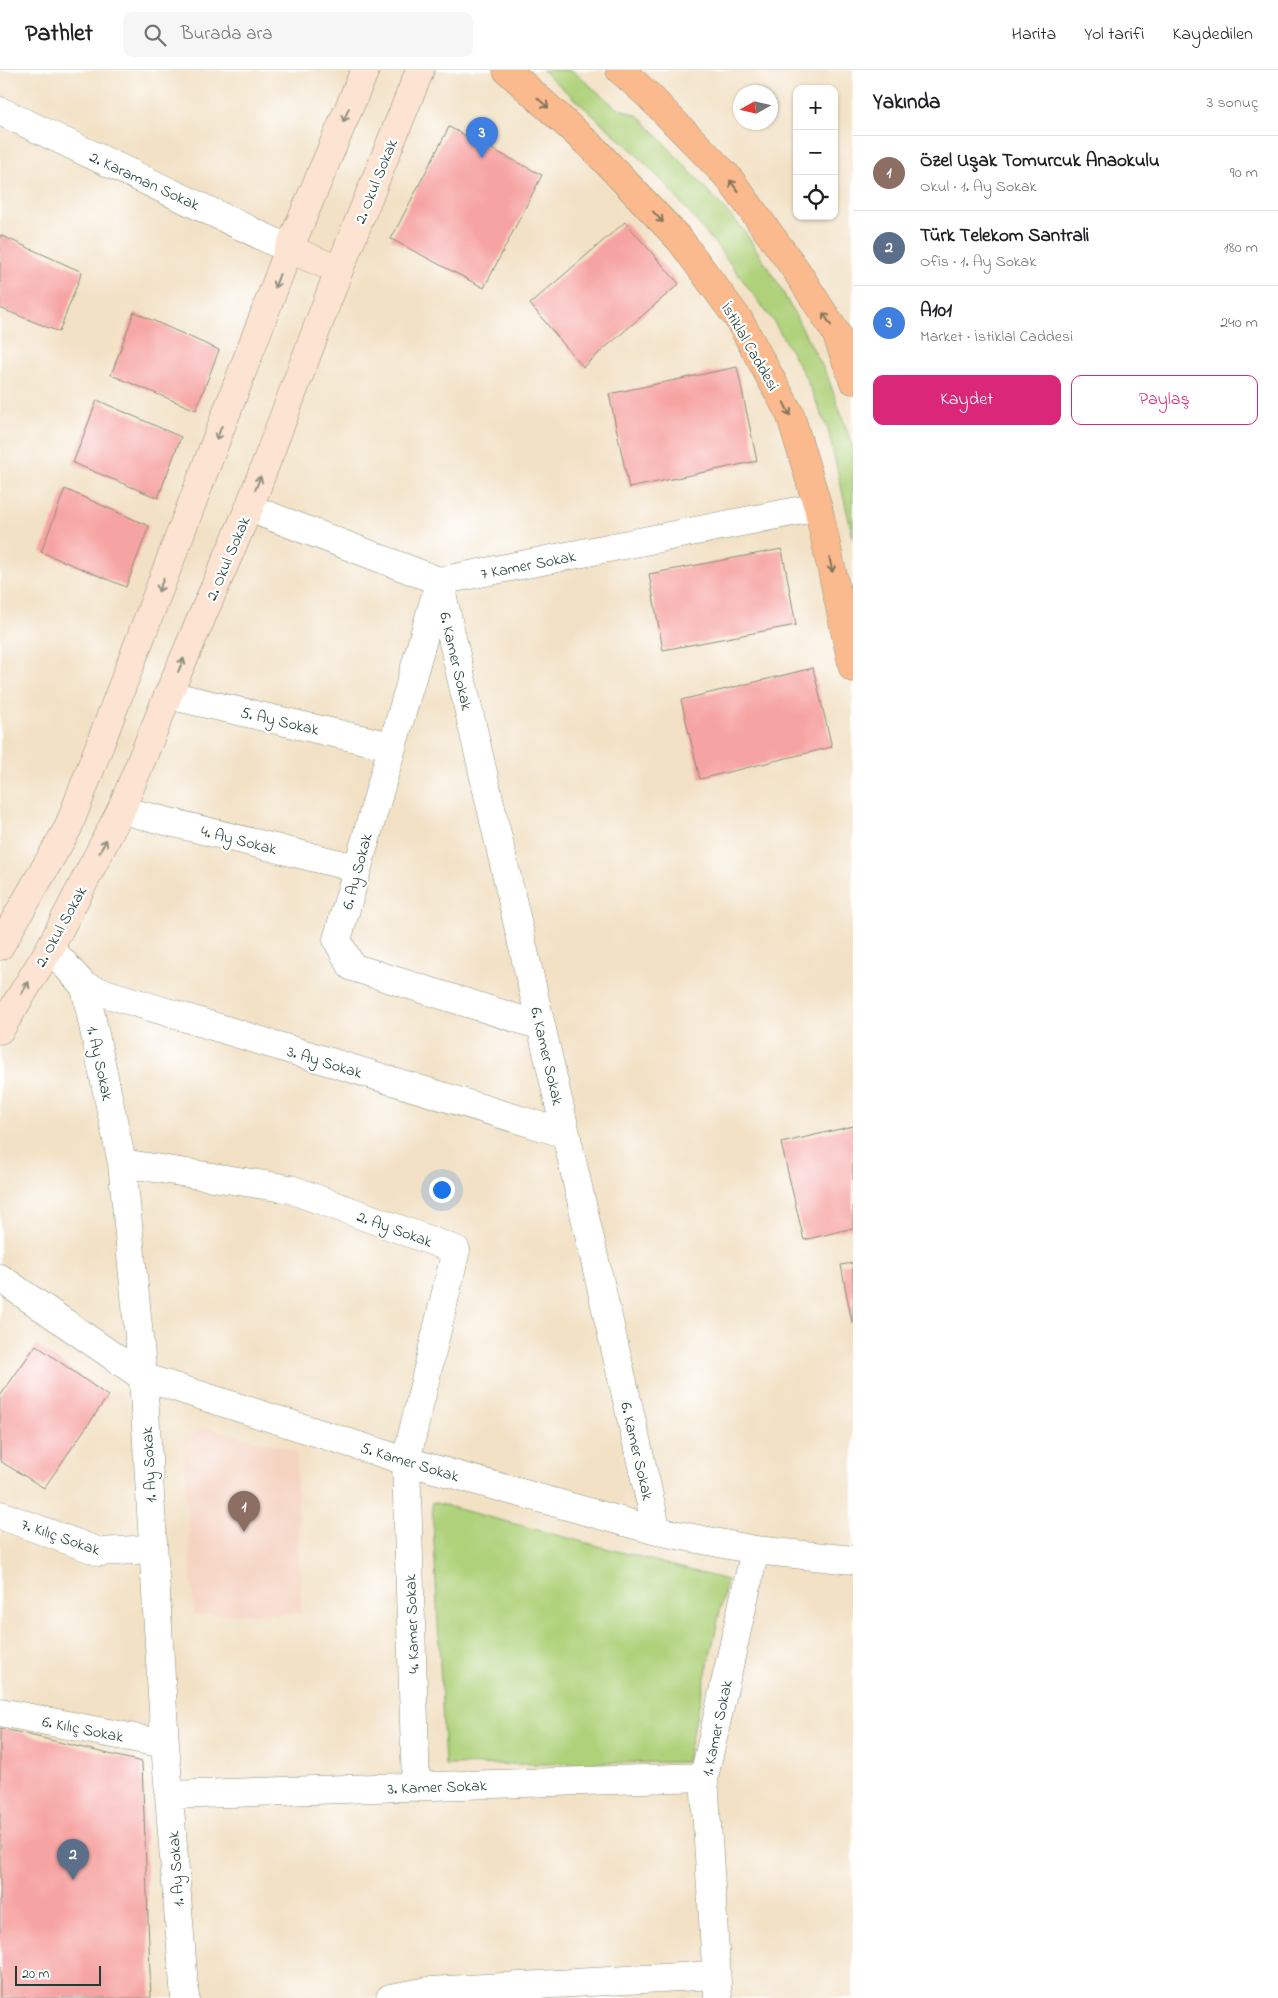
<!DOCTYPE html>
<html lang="tr">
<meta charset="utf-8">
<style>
:root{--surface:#fff;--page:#f6f6f6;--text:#202124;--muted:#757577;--line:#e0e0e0;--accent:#db2777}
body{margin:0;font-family:"Indie Flower",sans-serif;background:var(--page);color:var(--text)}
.controls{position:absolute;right:15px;top:15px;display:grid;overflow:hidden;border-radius:10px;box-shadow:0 1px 4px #0004}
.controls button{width:45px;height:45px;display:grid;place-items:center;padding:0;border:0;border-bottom:1px solid var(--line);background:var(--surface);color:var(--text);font:25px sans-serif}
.compass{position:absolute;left:733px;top:15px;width:45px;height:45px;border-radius:50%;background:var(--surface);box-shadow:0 1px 4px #0004;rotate:262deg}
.scale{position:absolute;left:15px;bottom:12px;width:86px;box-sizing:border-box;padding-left:5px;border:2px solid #1f3d34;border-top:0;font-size:14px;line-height:18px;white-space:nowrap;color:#1f3d34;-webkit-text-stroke:4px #fff;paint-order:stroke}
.you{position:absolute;left:441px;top:1119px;width:18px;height:18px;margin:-12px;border:4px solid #fff;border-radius:50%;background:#1a73e8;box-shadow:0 0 0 8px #1a73e833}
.badge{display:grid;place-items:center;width:32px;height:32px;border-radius:50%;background:var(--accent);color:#fff;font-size:16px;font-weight:700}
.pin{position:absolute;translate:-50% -41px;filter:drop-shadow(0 1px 2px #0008)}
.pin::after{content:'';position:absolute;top:26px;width:18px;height:15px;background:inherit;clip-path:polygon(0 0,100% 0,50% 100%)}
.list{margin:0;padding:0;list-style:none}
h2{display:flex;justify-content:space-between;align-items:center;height:65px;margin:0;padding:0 20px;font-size:21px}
h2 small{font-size:16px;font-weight:400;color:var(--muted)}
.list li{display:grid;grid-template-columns:32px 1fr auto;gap:15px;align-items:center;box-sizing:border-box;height:75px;padding:0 20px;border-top:1px solid var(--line)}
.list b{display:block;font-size:19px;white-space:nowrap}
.list p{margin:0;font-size:16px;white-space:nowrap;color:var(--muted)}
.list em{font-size:16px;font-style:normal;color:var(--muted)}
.actions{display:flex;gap:10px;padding:15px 20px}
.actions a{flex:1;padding:11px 0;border:1px solid var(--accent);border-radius:10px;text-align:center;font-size:18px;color:var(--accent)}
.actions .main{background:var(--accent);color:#fff}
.icon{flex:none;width:28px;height:28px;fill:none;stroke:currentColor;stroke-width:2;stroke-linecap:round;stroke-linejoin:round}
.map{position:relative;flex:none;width:853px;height:1928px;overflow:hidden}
header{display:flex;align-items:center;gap:30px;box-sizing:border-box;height:70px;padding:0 25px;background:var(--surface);border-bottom:1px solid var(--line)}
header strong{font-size:24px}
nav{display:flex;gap:28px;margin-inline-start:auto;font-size:18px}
.search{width:350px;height:45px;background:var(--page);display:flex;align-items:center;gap:12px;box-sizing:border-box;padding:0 18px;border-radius:10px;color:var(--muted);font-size:19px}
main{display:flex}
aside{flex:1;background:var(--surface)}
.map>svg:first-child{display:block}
.built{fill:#f5d3c1}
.green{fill:#afd179;stroke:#678756}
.building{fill:#f6a4a3}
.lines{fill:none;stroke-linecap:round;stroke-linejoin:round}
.street-casing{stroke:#888f7c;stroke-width:29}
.secondary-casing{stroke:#888f7c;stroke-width:29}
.primary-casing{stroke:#888f7c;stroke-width:29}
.street{stroke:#fff;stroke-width:28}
.secondary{stroke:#fde3d1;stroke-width:28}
.primary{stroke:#fbba8d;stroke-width:28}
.oneway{stroke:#82755c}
.oneway2{stroke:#8e9082}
.labels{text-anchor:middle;stroke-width:4.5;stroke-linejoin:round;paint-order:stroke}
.street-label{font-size:16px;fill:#1f3d34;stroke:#fff}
</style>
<header>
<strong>Pathlet</strong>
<div class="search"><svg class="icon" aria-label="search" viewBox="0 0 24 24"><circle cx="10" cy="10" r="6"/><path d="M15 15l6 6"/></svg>Burada ara</div>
<nav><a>Harita</a><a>Yol tarifi</a><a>Kaydedilen</a></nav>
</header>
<main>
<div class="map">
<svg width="853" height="1928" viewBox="0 0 853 1928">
<rect width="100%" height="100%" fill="#fff"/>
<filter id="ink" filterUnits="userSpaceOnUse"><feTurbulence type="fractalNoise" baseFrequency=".02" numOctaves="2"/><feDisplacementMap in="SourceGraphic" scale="10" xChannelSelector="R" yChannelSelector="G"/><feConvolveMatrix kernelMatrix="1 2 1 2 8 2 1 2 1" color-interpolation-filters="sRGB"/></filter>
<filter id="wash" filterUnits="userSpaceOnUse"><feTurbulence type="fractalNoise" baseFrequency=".0096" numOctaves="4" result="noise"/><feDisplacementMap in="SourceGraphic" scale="20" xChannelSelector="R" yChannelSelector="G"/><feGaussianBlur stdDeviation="1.12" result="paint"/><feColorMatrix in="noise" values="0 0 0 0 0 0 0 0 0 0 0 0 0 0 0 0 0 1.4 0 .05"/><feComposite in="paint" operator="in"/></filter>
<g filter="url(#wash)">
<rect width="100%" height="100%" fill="#f2e1c5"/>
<!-- built -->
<path class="built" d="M205 1357 296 1381 301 1543 194 1545 183 1371Z"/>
<!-- green -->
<path class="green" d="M542 0H572L615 37 639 46 743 159 779 215 827 305 853 377V468L828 360 806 308 774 252 720 180 669 118 632 80Z
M432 1432 727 1510 686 1692 445 1695Z"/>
<g id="blocks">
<!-- building -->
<path class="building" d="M449 57 542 105 484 218 391 169Z
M625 152 679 214 583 297 530 234Z
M0 165 82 202 59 262 0 238Z
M134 242 219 280 196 340 111 305Z
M737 297 757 391 629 418 609 324Z
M97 330 181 367 158 428 73 393Z
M65 419 149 456 126 517 41 482Z
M782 479 796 555 663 580 649 504Z
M813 598 832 677 700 709 681 630Z
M853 1056V1158L804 1170 781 1073Z
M853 1193V1253H852L841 1195Z
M36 1275 108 1326 44 1418 0 1391V1326Z
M0 1658 142 1692 151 1928H0Z"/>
</g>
</g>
<g filter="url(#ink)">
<use href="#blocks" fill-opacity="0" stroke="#888f7c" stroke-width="1"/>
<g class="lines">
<!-- street casing -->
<g class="street-casing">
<path id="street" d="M0 41 289 179
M249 438 439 511 818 437
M439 511 657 1461
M439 513 337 870 352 897 541 956
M168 625 391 676
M121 740 356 798
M50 878 85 917 122 1093 143 1307 165 1674 185 1928
M85 917 566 1064
M122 1093 290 1119 456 1180 406 1391 416 1717
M0 1208 143 1307 406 1391 657 1461 755 1480 853 1490
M0 1445 100 1482 152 1479
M0 1642 165 1674
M169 1725 704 1707
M390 1928 429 1921 716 1905
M718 1928 704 1707 755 1480"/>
</g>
<!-- secondary casing -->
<g class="secondary-casing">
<path id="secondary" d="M289 179 339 200
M0 876 68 758 289 179 365 0
M0 960 50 878 121 740 168 625 249 438 339 200 420 0"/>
</g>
<!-- primary casing -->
<g class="primary-casing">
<path id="primary" d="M507 0 595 80 680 170 739 250 790 344 818 437 853 598
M620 0 649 26 728 107 796 200 836 263 853 310"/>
</g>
<!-- street -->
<use href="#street" class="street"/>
<!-- secondary -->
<use href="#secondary" class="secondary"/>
<!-- primary -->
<use href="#primary" class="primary"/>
</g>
<!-- one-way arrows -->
<defs><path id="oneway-shaft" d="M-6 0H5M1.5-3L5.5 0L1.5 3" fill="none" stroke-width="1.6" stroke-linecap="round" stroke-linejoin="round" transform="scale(1.25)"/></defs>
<g class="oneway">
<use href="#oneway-shaft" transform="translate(543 33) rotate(42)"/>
<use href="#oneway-shaft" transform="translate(734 116) rotate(-126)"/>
<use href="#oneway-shaft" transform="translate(658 147) rotate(47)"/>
<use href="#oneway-shaft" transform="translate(827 249) rotate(-122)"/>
<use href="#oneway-shaft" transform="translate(787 339) rotate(64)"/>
<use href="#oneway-shaft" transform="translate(831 495) rotate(78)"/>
</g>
<g class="oneway2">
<use href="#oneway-shaft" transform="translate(346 45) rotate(113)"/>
<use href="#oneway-shaft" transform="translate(277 211) rotate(111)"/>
<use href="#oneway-shaft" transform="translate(219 363) rotate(111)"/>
<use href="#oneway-shaft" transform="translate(258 413) rotate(-69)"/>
<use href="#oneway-shaft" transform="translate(161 515) rotate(111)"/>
<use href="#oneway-shaft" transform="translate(181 595) rotate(-67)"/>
<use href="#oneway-shaft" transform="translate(103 776) rotate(-63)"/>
<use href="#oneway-shaft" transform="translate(25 918) rotate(-59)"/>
</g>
</g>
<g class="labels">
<!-- street labels -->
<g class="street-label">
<text transform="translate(145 110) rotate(25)" y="6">2. Karaman Sokak</text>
<text transform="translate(375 111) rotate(-68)" y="6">2. Okul Sokak</text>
<text transform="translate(751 276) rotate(60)" y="6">İstiklal Caddesi</text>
<text transform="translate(227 488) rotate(-67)" y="6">2. Okul Sokak</text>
<text transform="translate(528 494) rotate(-11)" y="6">7 Kamer Sokak</text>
<text transform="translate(457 591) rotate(77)" y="6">6. Kamer Sokak</text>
<text transform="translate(280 650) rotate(13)" y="6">5. Ay Sokak</text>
<text transform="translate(239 769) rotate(14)" y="6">4. Ay Sokak</text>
<text transform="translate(356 801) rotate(-75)" y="6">6. Ay Sokak</text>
<text transform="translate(60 856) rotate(-61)" y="6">2. Okul Sokak</text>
<text transform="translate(548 986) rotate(77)" y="6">6. Kamer Sokak</text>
<text transform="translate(325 991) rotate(17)" y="6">3. Ay Sokak</text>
<text transform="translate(101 993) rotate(78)" y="6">1. Ay Sokak</text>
<text transform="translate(395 1158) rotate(20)" y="6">2. Ay Sokak</text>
<text transform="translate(638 1381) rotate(77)" y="6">6. Kamer Sokak</text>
<text transform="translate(410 1391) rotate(17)" y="6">5. Kamer Sokak</text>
<text transform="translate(148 1395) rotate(-93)" y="6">1. Ay Sokak</text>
<text transform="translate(61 1466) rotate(19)" y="6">7. Kılıç Sokak</text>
<text transform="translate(411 1554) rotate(-92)" y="6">4. Kamer Sokak</text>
<text transform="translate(83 1658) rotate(11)" y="6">6. Kılıç Sokak</text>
<text transform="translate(716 1658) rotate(-78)" y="6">1. Kamer Sokak</text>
<text transform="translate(437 1716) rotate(-2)" y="6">3. Kamer Sokak</text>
<text transform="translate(175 1799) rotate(-94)" y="6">1. Ay Sokak</text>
</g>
</g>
</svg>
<div class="controls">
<button>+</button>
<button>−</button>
<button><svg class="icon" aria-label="locate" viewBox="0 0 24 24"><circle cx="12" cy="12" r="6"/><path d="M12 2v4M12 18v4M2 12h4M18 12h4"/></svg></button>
</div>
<svg class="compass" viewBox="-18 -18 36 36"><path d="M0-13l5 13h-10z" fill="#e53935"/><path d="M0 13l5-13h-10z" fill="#757577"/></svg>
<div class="scale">20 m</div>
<div class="you"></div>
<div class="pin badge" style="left:244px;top:1462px;background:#8d6e63">1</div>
<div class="pin badge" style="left:73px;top:1810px;background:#5c6f8a">2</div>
<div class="pin badge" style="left:482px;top:88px;background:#3f7fe0">3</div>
</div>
<aside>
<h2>Yakında<small>3 sonuç</small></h2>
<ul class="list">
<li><span class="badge" style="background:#8d6e63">1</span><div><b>Özel Uşak Tomurcuk Anaokulu</b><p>Okul · 1. Ay Sokak</p></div><em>90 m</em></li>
<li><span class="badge" style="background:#5c6f8a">2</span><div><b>Türk Telekom Santrali</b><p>Ofis · 1. Ay Sokak</p></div><em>180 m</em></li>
<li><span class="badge" style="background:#3f7fe0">3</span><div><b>A101</b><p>Market · İstiklal Caddesi</p></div><em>240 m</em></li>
</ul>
<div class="actions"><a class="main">Kaydet</a><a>Paylaş</a></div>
</aside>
</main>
